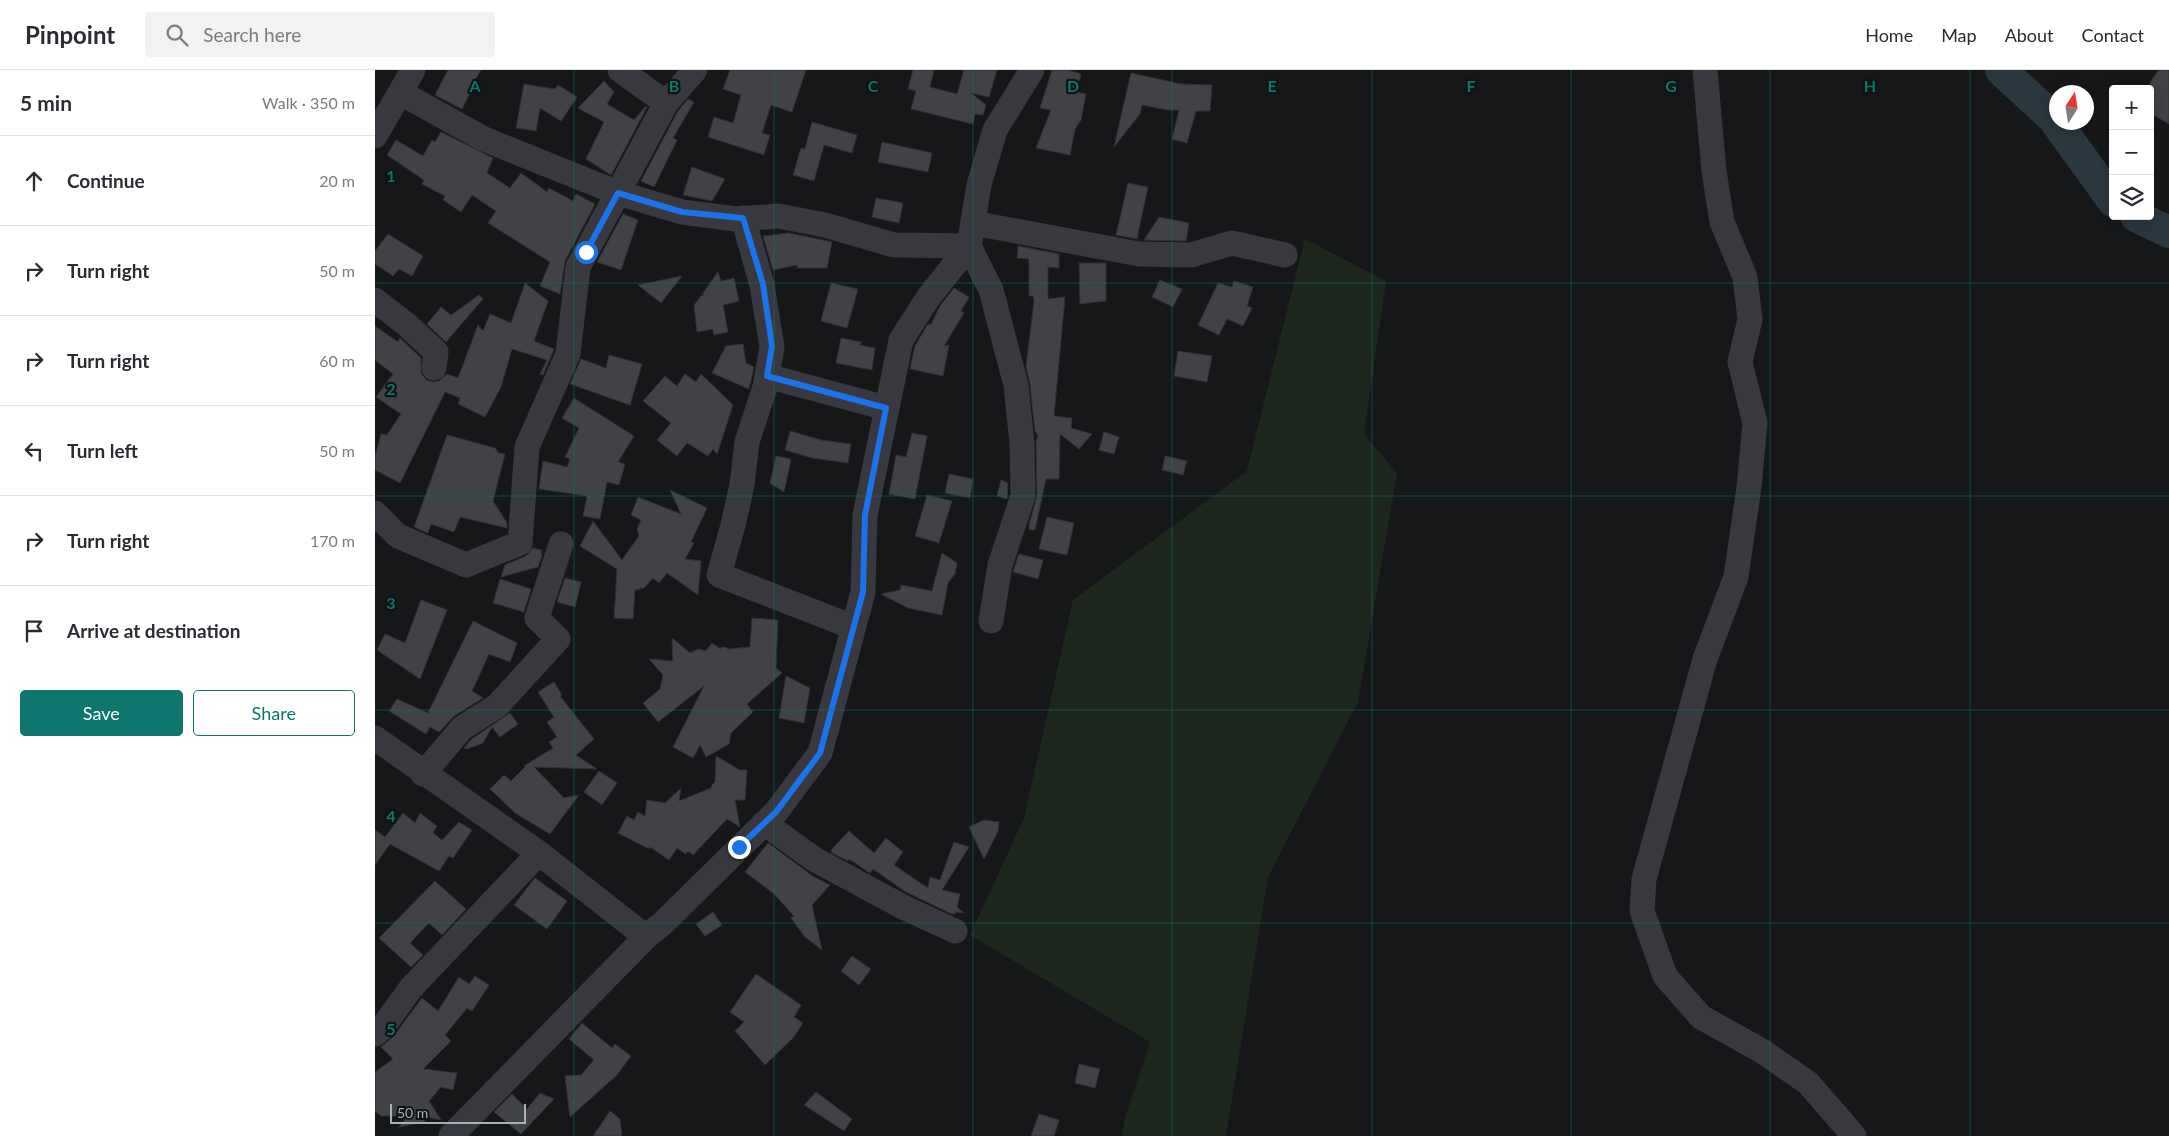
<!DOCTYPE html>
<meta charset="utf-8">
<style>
:root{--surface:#fff;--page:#f2f2f3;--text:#2b2b33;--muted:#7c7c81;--line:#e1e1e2;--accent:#0f766e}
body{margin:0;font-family:Lato,sans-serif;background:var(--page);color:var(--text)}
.controls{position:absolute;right:15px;top:15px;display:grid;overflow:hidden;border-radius:5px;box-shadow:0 2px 12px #0003}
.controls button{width:45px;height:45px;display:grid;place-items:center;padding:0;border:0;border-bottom:1px solid var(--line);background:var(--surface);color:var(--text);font:25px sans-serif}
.compass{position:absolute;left:1674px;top:15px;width:45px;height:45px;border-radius:50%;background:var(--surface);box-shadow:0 2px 12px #0003;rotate:12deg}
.scale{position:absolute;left:15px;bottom:12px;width:136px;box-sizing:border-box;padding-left:5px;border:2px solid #a7afba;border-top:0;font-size:14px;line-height:18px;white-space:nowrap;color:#a7afba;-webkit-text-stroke:4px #111214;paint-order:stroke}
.stop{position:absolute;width:15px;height:15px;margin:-11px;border:4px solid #1a73e8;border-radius:50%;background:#fff}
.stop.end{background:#1a73e8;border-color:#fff;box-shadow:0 1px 5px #0008}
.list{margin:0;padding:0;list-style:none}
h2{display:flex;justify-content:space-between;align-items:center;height:65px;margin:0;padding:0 20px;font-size:21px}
h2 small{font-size:16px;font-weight:400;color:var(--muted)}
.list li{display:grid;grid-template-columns:32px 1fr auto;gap:15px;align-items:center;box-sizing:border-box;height:90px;padding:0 20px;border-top:1px solid var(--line)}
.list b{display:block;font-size:19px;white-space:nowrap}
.list em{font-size:16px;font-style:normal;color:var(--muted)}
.actions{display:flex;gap:10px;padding:15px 20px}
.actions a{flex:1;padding:11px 0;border:1px solid var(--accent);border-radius:5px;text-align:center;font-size:18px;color:var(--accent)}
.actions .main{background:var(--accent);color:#fff}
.icon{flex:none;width:28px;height:28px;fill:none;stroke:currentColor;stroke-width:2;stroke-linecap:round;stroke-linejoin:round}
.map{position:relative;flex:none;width:1794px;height:1066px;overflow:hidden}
header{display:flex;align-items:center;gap:30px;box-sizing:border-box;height:70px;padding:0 25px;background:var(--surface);border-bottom:1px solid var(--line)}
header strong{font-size:24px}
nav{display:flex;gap:28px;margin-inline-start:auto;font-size:18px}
.search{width:350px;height:45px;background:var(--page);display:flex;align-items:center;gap:12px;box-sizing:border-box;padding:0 18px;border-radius:5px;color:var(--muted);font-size:19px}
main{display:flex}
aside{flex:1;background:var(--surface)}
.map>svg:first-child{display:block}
.green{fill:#1e271e}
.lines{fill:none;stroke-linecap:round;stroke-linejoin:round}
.river{stroke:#2b373e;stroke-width:32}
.building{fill:#404246;stroke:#303135}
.minor{stroke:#37393e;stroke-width:25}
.route{stroke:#1a73e8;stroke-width:6}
.grid{fill:none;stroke:#0f766e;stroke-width:1;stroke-opacity:0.55}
.grid-label{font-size:16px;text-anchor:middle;font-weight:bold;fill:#0f766e;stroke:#111214;stroke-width:4.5;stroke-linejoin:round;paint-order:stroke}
</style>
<header>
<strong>Pinpoint</strong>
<div class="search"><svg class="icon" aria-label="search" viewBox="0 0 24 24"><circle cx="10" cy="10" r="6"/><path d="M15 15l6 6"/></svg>Search here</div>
<nav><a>Home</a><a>Map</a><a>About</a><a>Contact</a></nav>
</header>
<main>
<aside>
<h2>5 min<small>Walk · 350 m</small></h2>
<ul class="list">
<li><svg class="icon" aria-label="ahead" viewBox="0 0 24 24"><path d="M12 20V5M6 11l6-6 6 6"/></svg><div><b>Continue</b></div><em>20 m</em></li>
<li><svg class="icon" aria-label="right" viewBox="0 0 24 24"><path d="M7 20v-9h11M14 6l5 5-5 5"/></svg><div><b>Turn right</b></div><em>50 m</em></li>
<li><svg class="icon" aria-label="right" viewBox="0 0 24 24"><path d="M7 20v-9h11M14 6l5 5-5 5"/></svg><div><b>Turn right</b></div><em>60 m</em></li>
<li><svg class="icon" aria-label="left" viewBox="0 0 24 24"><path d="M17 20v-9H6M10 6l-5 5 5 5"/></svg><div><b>Turn left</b></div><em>50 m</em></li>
<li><svg class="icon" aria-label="right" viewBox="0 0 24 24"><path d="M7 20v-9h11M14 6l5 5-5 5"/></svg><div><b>Turn right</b></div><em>170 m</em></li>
<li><svg class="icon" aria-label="arrive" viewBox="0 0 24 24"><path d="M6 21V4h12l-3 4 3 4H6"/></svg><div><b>Arrive at destination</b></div></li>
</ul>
<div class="actions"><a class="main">Save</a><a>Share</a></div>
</aside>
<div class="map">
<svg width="1794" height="1066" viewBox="0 0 1794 1066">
<rect width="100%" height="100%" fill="#161719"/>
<!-- green -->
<path class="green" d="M930 169 1011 211 989 364 1022 403 983 632 893 807 851 1066H747L750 1047 775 972 595 865 649 748 698 530 872 401Z"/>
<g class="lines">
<!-- river -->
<path class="river" d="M1626 0 1678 48 1738 131
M1761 146 1794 162"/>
</g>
<!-- building -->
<path class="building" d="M73 0H106L95 18 97 19 87 39 60 25Z
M355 0H431L417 42 396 35 387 63 395 65 389 85 333 67 339 47 358 53 366 25 348 19Z
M538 0H559L555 17 582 24 589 0H622L614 27 596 23 611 35 608 45 600 44 598 54 536 39 541 21 533 19Z
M677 0H693L706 4 701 22 711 24 706 50 700 59 695 85 661 78 676 40 665 38Z
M1784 0H1794V54L1775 43V12Z
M756 3 806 14 837 15 835 41H821L812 73 797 69 804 40H792L767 35 765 44 739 77Z
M229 11 239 22 232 34 259 50 271 36 272 37 236 105 211 89 229 52 203 38Z
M149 14 180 19 183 15 202 27 186 51 165 38 161 61 141 58Z
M313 29 319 32 298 68 302 70 279 117 266 111 303 41Z
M437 52 482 65 477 83 449 75 439 111 418 105 426 78 430 79Z
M66 62 118 88 112 103 135 118 146 103 172 122 174 118 198 131 201 124 220 134 190 191 185 224 165 216 175 192 113 153 121 141 97 125 86 142 68 130 70 126 47 114 49 110 12 85 21 70 48 86 57 70 60 72Z
M507 72 557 83 553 102 503 92Z
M317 97 350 109 337 131 308 125Z
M753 113 773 117 762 169 741 165Z
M501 128 528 133 524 153 497 147Z
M248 144 263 150 246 200 222 192Z
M784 147 814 153 811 171 769 170Z
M414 163 457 172 452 198H422V195L398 200 388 166Z
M13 164 48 186 37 206 24 199 18 206 0 194V181Z
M643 176 684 184V198L673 197V229L690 227 679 346 697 348 696 358 717 364 704 379 685 364 684 409H671L660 460H654V455L662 426 661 372 663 365 660 361 655 314 651 297 659 231 658 226H654V189L642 188Z
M704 193H731V231L705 234Z
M343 202 346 211 359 208 364 231 348 235 353 262 339 265 338 259 322 262 319 235 327 225 328 226V223Z
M307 206 286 233 263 215Z
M785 210 807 219 798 237 777 227Z
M859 211 878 217 872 236 877 238 868 256 852 249 844 265 823 255 843 213 857 217Z
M150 213 173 231 159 271 179 279 168 305 165 304 172 290 137 279 126 317 110 347 83 334 85 328 70 322 25 413 0 400V387L6 364 12 365 26 344 1 327 18 304 0 290V256L23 272 25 268 46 288V303L51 310 58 312 64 311 72 304 83 308 103 255 108 261 115 244 136 253Z
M456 213 483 219 472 258 446 251Z
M579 218 594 227 586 241 589 243 569 276 574 275 568 306 535 299 540 276 553 254 556 255 565 236Z
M104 225 108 229 71 272 52 254 66 237 76 245Z
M466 268 486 272 485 275 500 278 497 300 461 293Z
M368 274 371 293 379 297 374 319 337 303 351 276Z
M803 281 837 286 832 312 799 306Z
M234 285 267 294 255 335 195 314 206 289 231 298Z
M310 304 321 312 326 304 358 335 342 384 338 379 333 386 312 373 302 386 282 370 296 353 268 331 290 306 302 316Z
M199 328 259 366 243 392 250 394 244 415 232 412 225 449 208 446 212 426 164 419 168 391 192 397 195 389 190 387 204 358 187 348Z
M415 361 446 370 476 374 473 393 437 388 410 380Z
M729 362 744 367 739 384 724 380Z
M537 363 552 366 540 429 514 424 521 385 531 387Z
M72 365 120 378 124 383 130 384 118 431 132 453V458L85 447 79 462 56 454 53 463 39 457Z
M401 386 416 389 409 422 395 413Z
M790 386 812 391 808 405 787 400Z
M574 404 598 409 595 428 570 423Z
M626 410 633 413 632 429 622 426Z
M295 420 332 438 316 472 319 473 310 489 326 491 323 525 292 503 284 513 278 508 269 518 260 520 258 549 239 548 242 499 205 476 218 451 247 490 264 466 262 459 266 450 256 445 263 427 306 444Z
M552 425 577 431 564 473 540 466Z
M672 447 699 453 692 485 664 479Z
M158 478 166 480 167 486 163 497 126 507 130 495 151 486Z
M567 483 582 493 580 504 573 513 567 545 533 538 506 524 525 520 526 515 557 521Z
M644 484 668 490 663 509 638 502Z
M190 508 206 512 200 537 182 532Z
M125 509 156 519 149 542 118 533Z
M46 530 72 540 45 609 2 580 10 564 30 573Z
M377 548 403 550 401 598 407 603 372 634 378 642 356 663 354 674 331 687 325 675 318 688 298 677 329 616 283 652 268 633 285 619 288 605 274 589 298 591 297 568 315 583 323 579 331 581 337 573 344 578 350 577 353 579 375 577Z
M98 551 142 573 135 592 114 584 97 621 108 628 79 646 64 662 55 657 51 664 14 641 22 629 53 643Z
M411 606 435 618 429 653 404 648Z
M179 612 187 625 185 626 219 669 201 685 222 699 159 697 189 728 204 725 175 764 140 743 115 719 129 705 136 711 151 696H149L178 678 174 672 182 667 172 652 179 647 163 622Z
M135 643 143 654 125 667 117 657 108 673 92 679 89 678 97 669Z
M341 686 365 700H372L370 730H360L365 757 352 749 318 785 313 781 311 784 302 778 294 790 275 777 274 779 243 763 252 746 259 750 263 742 270 746 272 730 290 733 306 718 304 731 336 718 337 715 340 712Z
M224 701 242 713 227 735 209 722Z
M28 743 40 753 45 743 62 756 58 763 67 770 84 752 97 760 78 788 74 786 64 801 15 774 0 795V760L10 767Z
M609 750 624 752 623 761 609 789 594 757Z
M474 761 499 783 511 768 528 782 519 795 553 818 555 807 565 810 579 772 594 777 567 820 585 824 582 837 589 843 581 842 580 844H577L531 822 498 799 495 803 474 789 473 791 457 783 456 780Z
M393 773 439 807 455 815 437 835 447 880 430 867 416 848 419 846 398 823 370 802Z
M160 808 192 831 172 859 139 835Z
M60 811 91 839 67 865 54 853 35 873 48 885 36 897 4 868Z
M338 842 347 855 330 866 321 854Z
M477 886 496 899 484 915 466 901Z
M381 904 426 935 419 947 428 953 418 968 390 995 360 961 369 952 355 942Z
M100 906 114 915 97 941 92 938 70 965 76 971 48 999 82 1003 78 1020 66 1017 54 1031 66 1050 52 1047 49 1052 24 1057 33 1046H6L0 1041V1002L18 989 6 977 18 967 47 928 63 941 84 907 94 914Z
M207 953 237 978 240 974 256 986 242 1005 195 1047 190 1006 206 1005 219 990 194 969Z
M704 994 725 999 720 1018 700 1013Z
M441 1022 477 1049 469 1061 429 1035Z
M165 1023 179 1029 146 1064 119 1042 137 1024 152 1039Z
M235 1041 245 1049 247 1066H218Z
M664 1044 684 1050 679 1066H656Z"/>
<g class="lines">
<!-- minor -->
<path class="minor" d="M245 0 291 33
M1330 0 1339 101 1347 152 1370 207 1375 249 1365 292 1380 353 1374 417 1361 507 1330 589 1269 809 1267 841 1290 906 1326 947 1387 981 1433 1013 1479 1066
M26 23 109 69 243 123 307 142 361 149 404 146 450 155 519 175 594 176
M0 66 38 0
M368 148 387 215 397 277 390 317 372 372 367 415 358 455 344 505 478 557
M598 153 764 184 816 185 857 173 910 185
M594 176 616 220 641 315 647 374 648 426 625 495 616 551
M0 230 32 255 61 282 59 298
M392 306 511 338
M0 443 23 466 91 495 145 473 152 377 193 284 203 197 291 33 320 0
M0 668 164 783 271 867
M48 704 87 658 122 636 183 569 162 548 186 474
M389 753 439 789 528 837 580 861
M0 964 7 958 36 918 164 783
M76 1066 271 867 288 853 401 742 445 683 488 522 490 445 526 270 553 228 594 176 604 115 620 60 657 0"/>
</g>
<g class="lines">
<!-- route -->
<path class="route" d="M211 182 243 123 307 142 368 148 388 214 397 276 392 306 511 338 490 445 488 522 445 683 401 742 364 777"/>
</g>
<!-- grid -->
<path class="grid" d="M199 0V1066M399 0V1066M598 0V1066M797 0V1066M997 0V1066M1196 0V1066M1395 0V1066M1595 0V1066M0 213H1794M0 426H1794M0 640H1794M0 853H1794"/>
<g class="grid-label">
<text x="100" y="22">A</text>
<text x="299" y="22">B</text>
<text x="498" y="22">C</text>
<text x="698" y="22">D</text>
<text x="897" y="22">E</text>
<text x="1096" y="22">F</text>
<text x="1296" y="22">G</text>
<text x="1495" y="22">H</text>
<text x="16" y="112">1</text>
<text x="16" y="325">2</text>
<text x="16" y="539">3</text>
<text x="16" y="752">4</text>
<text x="16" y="965">5</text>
</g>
</svg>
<div class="controls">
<button>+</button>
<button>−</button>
<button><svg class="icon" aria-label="layers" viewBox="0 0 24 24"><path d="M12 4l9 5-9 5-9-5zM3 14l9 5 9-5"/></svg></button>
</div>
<svg class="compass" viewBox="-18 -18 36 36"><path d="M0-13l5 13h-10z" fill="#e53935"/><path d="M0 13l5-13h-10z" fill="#7c7c81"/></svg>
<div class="scale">50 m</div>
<div class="stop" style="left:211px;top:182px"></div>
<div class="stop end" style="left:364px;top:777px"></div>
</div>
</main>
